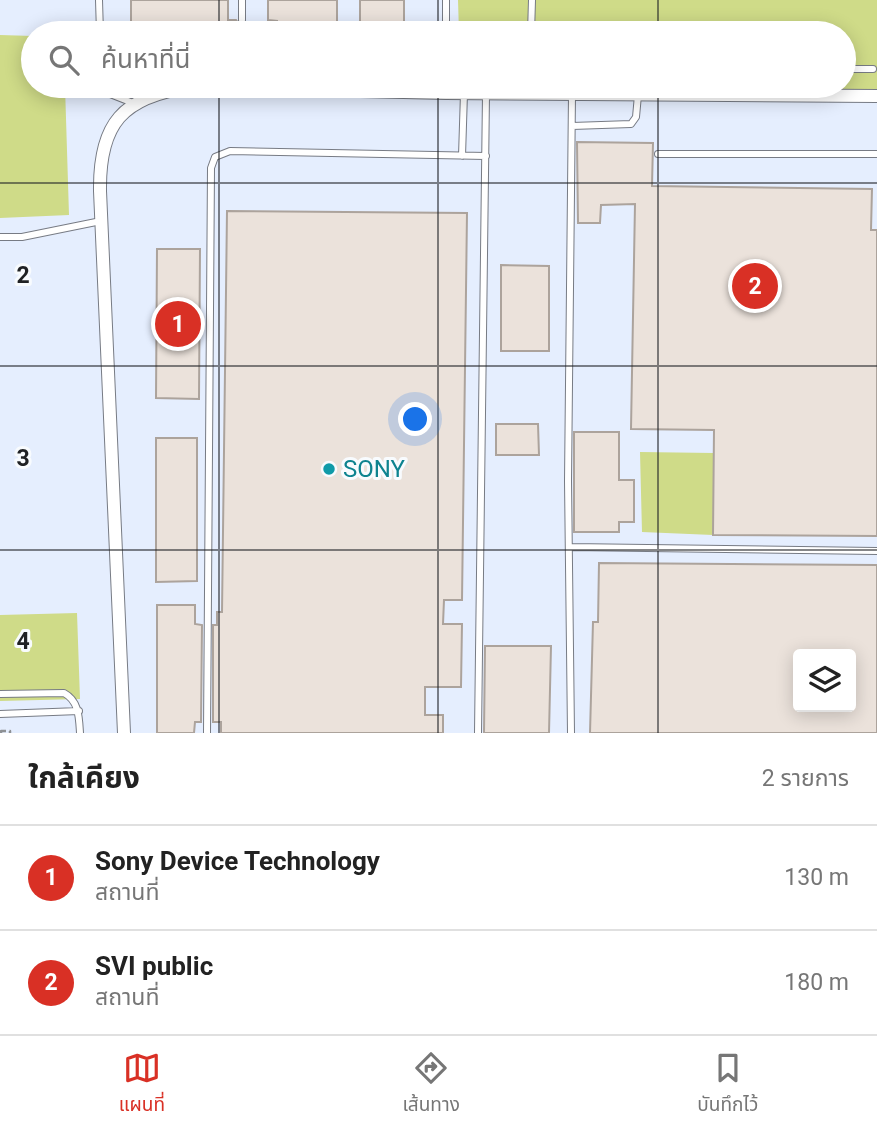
<!DOCTYPE html>
<html lang="th">
<meta charset="utf-8">
<style>
:root{--surface:#fff;--page:#f2f2f2;--text:#222;--muted:#767676;--line:#e0e0e0;--accent:#d93025}
body{margin:0;font-family:Roboto,"Noto Sans Thai",sans-serif;background:var(--page);color:var(--text)}
.controls{position:absolute;right:21px;bottom:21px;display:grid;overflow:hidden;border-radius:7px;box-shadow:0 4px 18px #0003}
.controls button{width:63px;height:63px;display:grid;place-items:center;padding:0;border:0;border-bottom:2px solid var(--line);background:var(--surface);color:var(--text);font:35px sans-serif}
.you{position:absolute;left:416px;top:420px;width:24px;height:24px;margin:-18px;border:5px solid #fff;border-radius:50%;background:#1a73e8;box-shadow:0 0 0 10px #1a73e833}
.badge{display:grid;place-items:center;width:46px;height:46px;border-radius:50%;background:var(--accent);color:#fff;font-size:23px;font-weight:700}
.pin{position:absolute;translate:-50% -50%;border:4px solid #fff;box-shadow:0 2px 7px #0006}
.list{margin:0;padding:0;list-style:none}
h2{display:flex;justify-content:space-between;align-items:center;height:91px;margin:0;padding:0 28px;font-size:30px}
h2 small{font-size:23px;font-weight:400;color:var(--muted)}
.list li{display:grid;grid-template-columns:46px 1fr auto;gap:21px;align-items:center;box-sizing:border-box;height:105px;padding:0 28px;border-top:2px solid var(--line)}
.list b{display:block;font-size:26px;white-space:nowrap}
.list p{margin:0;font-size:23px;white-space:nowrap;color:var(--muted)}
.list em{font-size:23px;font-style:normal;color:var(--muted)}
.icon{flex:none;width:38px;height:38px;fill:none;stroke:currentColor;stroke-width:2;stroke-linecap:round;stroke-linejoin:round}
.map{position:relative;flex:none;width:877px;height:733px;overflow:hidden}
.search{position:absolute;background:var(--surface);box-shadow:0 4px 18px #0003;left:21px;right:21px;top:21px;height:77px;display:flex;align-items:center;gap:18px;box-sizing:border-box;padding:0 24px;border-radius:38px;color:var(--muted);font-size:26px}
.sheet{height:301px;background:var(--surface)}
nav{display:flex;justify-content:space-around;align-items:center;box-sizing:border-box;height:98px;border-top:2px solid var(--line);background:var(--surface);font-size:19px;color:var(--muted)}
nav a{display:grid;justify-items:center;gap:4px}
nav .on{color:var(--accent)}
.map>svg:first-child{display:block}
.built{fill:#e5eefe;fill-rule:evenodd}
.green{fill:#cfdb88}
.building{fill:#ebe2db;stroke:#aca39c;stroke-width:2;fill-rule:evenodd}
.lines{fill:none;stroke-linecap:round;stroke-linejoin:round}
.service-casing{stroke:#777b84;stroke-width:8}
.minor-casing{stroke:#777b84;stroke-width:14}
.path{stroke:#8e9194;stroke-width:2.5;stroke-dasharray:7 3.5;stroke-linecap:butt}
.service{stroke:#fff;stroke-width:6}
.minor{stroke:#fff;stroke-width:12}
.grid{fill:none;stroke:#1f2124;stroke-width:2;stroke-opacity:0.55}
.culture-dot{fill:#0f9aa8;stroke:#f8fbfe;stroke-width:2.5}
.labels{text-anchor:middle;stroke-width:6;stroke-linejoin:round;paint-order:stroke}
.culture-label{font-size:24px;fill:#0d838f;stroke:#f8fbfe;text-anchor:start}
.grid-label{font-size:23px;text-anchor:middle;font-weight:bold;fill:#1f2124;stroke:#f8fbfe;stroke-width:6;stroke-linejoin:round;paint-order:stroke}
</style>
<div class="map">
<svg width="877" height="733" viewBox="0 0 877 733">
<rect width="100%" height="100%" fill="#f8fbfe"/>
<!-- built -->
<path class="built" d="M0 0H877V733H0ZM33 33H844V86H33ZM798 654H851V707H798Z"/>
<!-- green -->
<path class="green" d="M458 0H877V90L482 87 480 86H844V33H459Z
M0 35 33 36V86H65L69 215 0 218Z
M640 452 714 453 713 535 642 532Z
M77 613 80 699 0 701V615Z"/>
<!-- building -->
<path class="building" d="M131 0H228V20H236L239 24 245 25V33H131Z
M268 0H337V33H277V21L268 20Z
M360 0H404V33H360Z
M577 142 653 143 652 186 872 189 871 230H877V536L713 535 714 430 631 429 635 204 601 205 600 223H578Z
M227 211 467 213 462 600H444L443 624H462L461 687H425V715H443V733H221V722H213V625H217V612H222Z
M157 249H200L199 399 156 398Z
M501 265 549 266V351H501Z
M496 424H538L539 455H496Z
M574 432H619V480H634V522H619V532H574Z
M156 438H197V581L156 582Z
M599 563 877 565V733H590L593 622H598ZM798 654H851V707H798Z
M157 605H195V624L202 625 201 722H195L194 733H157Z
M485 646H551L549 733H484Z"/>
<g class="lines">
<!-- service casing -->
<g class="service-casing">
<path id="service" d="M99 0 100 33
M242 0V20
M446 0V33
M531 33 532 0
M844 69H873
M102 86 105 92 133 103
M572 126 631 124 636 117 638 95
M658 154H877
M462 156 464 93
M0 237H22L101 221
M570 547 877 551
M0 694 64 693C79 701 79 717 80 733
M0 714 79 711
M207 733 211 168 215 157 230 151 486 156
M478 733 486 94
M571 733 568 481 572 94"/>
</g>
<!-- minor casing -->
<g class="minor-casing">
<path id="minor" d="M124 733 100 191C99 123 123 97 189 87L446 93 877 96"/>
</g>
<!-- path -->
<path class="path" d="M1 733V731H10V733"/>
<!-- service -->
<use href="#service" class="service"/>
<!-- minor -->
<use href="#minor" class="minor"/>
</g>
<!-- grid -->
<path class="grid" d="M219 0V33M438 0V33M658 0V33M219 86V733M438 86V733M658 86V733M0 183H877M0 366H877M0 550H877"/>
<!-- markers -->
<circle class="culture-dot" cx="329" cy="469" r="7"/>
<g class="labels">
<!-- culture labels -->
<g class="culture-label">
<text x="343" y="477">SONY</text>
</g>
</g>
<g class="grid-label">
<text x="23" y="283">2</text>
<text x="23" y="466">3</text>
<text x="23" y="649">4</text>
</g>
</svg>
<div class="controls">
<button><svg class="icon" aria-label="layers" viewBox="0 0 24 24"><path d="M12 4l9 5-9 5-9-5zM3 14l9 5 9-5"/></svg></button>
</div>
<div class="you"></div>
<div class="pin badge" style="left:178px;top:324px">1</div>
<div class="pin badge" style="left:755px;top:286px">2</div>
<div class="search"><svg class="icon" aria-label="search" viewBox="0 0 24 24"><circle cx="10" cy="10" r="6"/><path d="M15 15l6 6"/></svg>ค้นหาที่นี่</div>
</div>
<section class="sheet">
<h2>ใกล้เคียง<small>2 รายการ</small></h2>
<ul class="list">
<li><span class="badge">1</span><div><b>Sony Device Technology</b><p>สถานที่</p></div><em>130 m</em></li>
<li><span class="badge">2</span><div><b>SVI public</b><p>สถานที่</p></div><em>180 m</em></li>
</ul>
</section>
<nav>
<a class="on"><svg class="icon" aria-label="map" viewBox="0 0 24 24"><path d="M3 6l6-2 6 2 6-2v14l-6 2-6-2-6 2zM9 4v14M15 6v14"/></svg>แผนที่</a>
<a><svg class="icon" aria-label="directions" viewBox="0 0 24 24"><path d="M12 3l9 9-9 9-9-9zM9 14v-3h6M13 9l2 2-2 2"/></svg>เส้นทาง</a>
<a><svg class="icon" aria-label="saved" viewBox="0 0 24 24"><path d="M7 4h10v16l-5-4-5 4z"/></svg>บันทึกไว้</a>
</nav>
